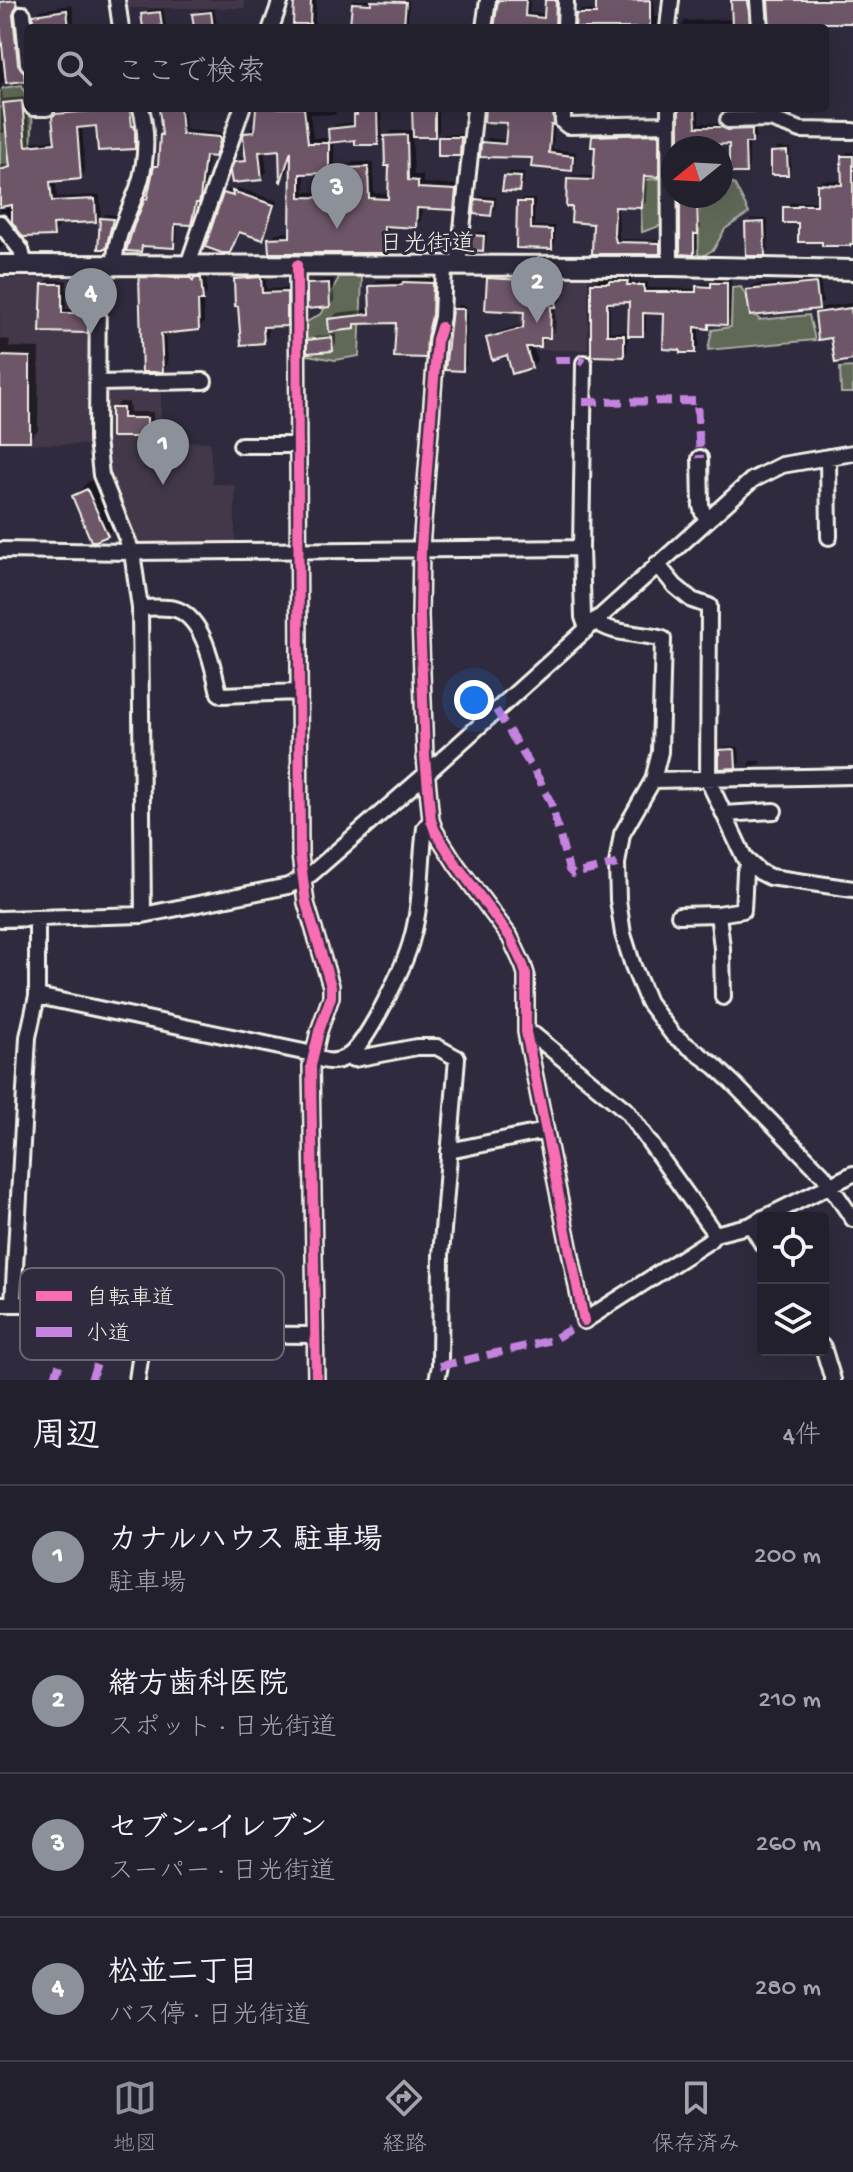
<!DOCTYPE html>
<html lang="ja">
<meta charset="utf-8">
<style>
:root{--surface:#23202e;--page:#2b2836;--text:#f1f3f6;--muted:#a3a3aa;--line:#403e4a;--accent:#8c9099}
body{margin:0;font-family:"Gochi Hand","Klee One",sans-serif;background:var(--page);color:var(--text)}
.controls{position:absolute;right:24px;bottom:24px;display:grid;overflow:hidden;border-radius:8px;box-shadow:0 8px 32px #0002}
.controls button{width:72px;height:72px;display:grid;place-items:center;padding:0;border:0;border-bottom:2px solid var(--line);background:var(--surface);color:var(--text);font:40px sans-serif}
.compass{position:absolute;left:661px;top:136px;width:72px;height:72px;border-radius:50%;background:var(--surface);box-shadow:0 8px 32px #0002;rotate:252deg}
.you{position:absolute;left:474px;top:700px;width:28px;height:28px;margin:-20px;border:6px solid #fff;border-radius:50%;background:#1a73e8;box-shadow:0 0 0 12px #1a73e833}
.badge{display:grid;place-items:center;width:52px;height:52px;border-radius:50%;background:var(--accent);color:#fff;font-size:26px;font-weight:700}
.pin{position:absolute;translate:-50% -66px;filter:drop-shadow(0 2px 4px #0008)}
.pin::after{content:'';position:absolute;top:42px;width:28px;height:24px;background:inherit;clip-path:polygon(0 0,100% 0,50% 100%)}
.list{margin:0;padding:0;list-style:none}
h2{display:flex;justify-content:space-between;align-items:center;height:104px;margin:0;padding:0 32px;font-size:34px}
h2 small{font-size:26px;font-weight:400;color:var(--muted)}
.list li{display:grid;grid-template-columns:52px 1fr auto;gap:24px;align-items:center;box-sizing:border-box;height:144px;padding:0 32px;border-top:2px solid var(--line)}
.list b{display:block;font-size:30px;white-space:nowrap}
.list p{margin:0;font-size:26px;white-space:nowrap;color:var(--muted)}
.list em{font-size:26px;font-style:normal;color:var(--muted)}
.icon{flex:none;width:44px;height:44px;fill:none;stroke:currentColor;stroke-width:2;stroke-linecap:round;stroke-linejoin:round}
.map{position:relative;flex:none;width:853px;height:1380px;overflow:hidden}
.search{position:absolute;background:var(--surface);box-shadow:0 8px 32px #0002;left:24px;right:24px;top:24px;height:88px;display:flex;align-items:center;gap:20px;box-sizing:border-box;padding:0 28px;border-radius:8px;color:var(--muted);font-size:30px}
.sheet{height:680px;background:var(--surface)}
nav{display:flex;justify-content:space-around;align-items:center;box-sizing:border-box;height:112px;border-top:2px solid var(--line);background:var(--surface);font-size:22px;color:var(--muted)}
nav a{display:grid;justify-items:center;gap:4px}
nav .on{color:var(--accent)}
.map>svg:first-child{display:block}
.built{fill:#42384a}
.green{fill:#606759;stroke:#aaaca0;stroke-width:2}
.shadow{fill:#0007;fill-rule:evenodd}
.building{fill:#6e5769;stroke:#f4f1e8;stroke-width:2}
.lines{fill:none;stroke-linecap:round;stroke-linejoin:round}
.minor-casing{stroke:#f4f1e8;stroke-width:20}
.major-casing{stroke:#f4f1e8;stroke-width:24}
.minor{stroke:#2f2a3d;stroke-width:14}
.major{stroke:#2f2a3d;stroke-width:18}
.quiet{stroke:#c483df;stroke-width:8;stroke-dasharray:16 8;stroke-linecap:butt}
.cycleway-casing{stroke:#2f2a3d;stroke-width:15}
.cycleway{stroke:#f96db3;stroke-width:10}
.labels{text-anchor:middle;stroke-width:6;stroke-linejoin:round;paint-order:stroke}
.street-label{font-size:24px;fill:#f4f1e8;stroke:#2f2a3d}
.key{fill:#2f2a3d;stroke:#6a6670;stroke-width:2}
.key-label{font-size:22px;fill:#f4f1e8}
</style>
<div class="map">
<svg width="853" height="1380" viewBox="0 0 853 1380">
<rect width="100%" height="100%" fill="#2f2a3d"/>
<filter id="ink" filterUnits="userSpaceOnUse"><feTurbulence type="fractalNoise" baseFrequency=".0125" numOctaves="2"/><feDisplacementMap in="SourceGraphic" scale="16" xChannelSelector="R" yChannelSelector="G"/><feConvolveMatrix kernelMatrix="1 2 1 2 8 2 1 2 1" color-interpolation-filters="sRGB"/></filter>
<g filter="url(#ink)">
<!-- built -->
<path class="built" d="M120 0H244L245 8H120Z
M520 274 588 275V350H519Z
M0 278 88 279 93 286V445L0 443Z
M161 387V441L210 442 213 484 235 485V546H135L106 480 101 394 107 388Z"/>
<!-- green -->
<path class="green" d="M22 85 28 100V108H31C35 119 30 150 29 164L0 176V91L3 88Z
M673 178 674 221 642 232 640 180Z
M721 179 735 185 749 213 725 229 714 249 698 259 700 196H721Z
M339 277H362L359 356 335 360 302 354 305 323 322 313Z
M741 287 759 320 809 315 815 340 708 350 712 330 731 327 732 288Z
M853 367V393H841L840 368Z"/>
<!-- shadow -->
<path class="shadow" d="M0 0H21L18 8 23 58 28 66V75L24 79 1 82 3 99 26 97 31 142 56 139 54 117 59 108H135L140 141 135 147 98 124 82 125 85 172 80 177 55 179 57 197 100 195 101 214 95 220 58 222V228L53 234 24 235 5 212H0V165L11 164 7 132 0 133Z
M296 0H316L314 28H294Z
M354 0H409L408 20 403 24 368 21 352 23Z
M500 0H530L529 13 547 14V0H560V28H496Z
M600 0H654V16H659V21H662L664 28H577V15L582 10 598 11V2Z
M733 0H753L757 28H680L685 21 734 19Z
M72 5 75 28H36L35 16 41 10Z
M163 9 166 26 163 28H145L143 15 148 10Z
M214 9 217 26 215 28H196L194 15 199 11Z
M161 108H184L186 130 223 133 218 151 214 155H208L204 193 199 200 195 218 190 223 178 222 177 241 173 246H145L140 250 156 167 160 162 164 134Z
M258 108H339L334 115 310 114 313 138H331L330 130 335 125 356 122 359 108H381L382 138 377 143 357 138 334 141 335 165 329 171 305 172V192L348 193 347 168 353 162H373L374 193 390 194 391 164 386 137 392 131 415 130 414 108H439V131L435 135H412L414 175H423V183L461 185 459 202 453 208 422 206 421 220 415 226 389 224 388 245 382 251 270 239 276 233 292 232V157L287 173 282 178 281 148 264 150 267 172 261 178 236 163 242 157 247 156 246 134 252 128 256 127Z
M486 108H557L552 149 576 152 575 164 571 169 483 143 488 138 508 140 509 122 486 120Z
M574 108H654L586 110 582 114H575Z
M681 108H699V123L756 126V137L749 141V166L745 171 731 142 681 144Z
M774 108H819V110L815 114H804V111Z
M663 131V171L659 175 647 174 646 202 642 206 618 205 619 239 663 240V248L659 252H594L595 222 574 205 569 179 573 175 595 176 598 145 594 136 598 132Z
M444 134H464L463 150 459 154 440 138Z
M777 148H790L791 169 787 173 773 153Z
M848 152H853V242L800 221 785 208 790 203 819 201V184L823 180 843 181V157Z
M510 172 524 173 523 186 519 190 506 177Z
M238 188 277 201 266 234 262 238 240 231 234 247 229 251 225 194 229 190 235 192Z
M481 196 496 197 495 209 491 214 477 200Z
M682 196H699L701 228 697 232 698 248 693 252H682Z
M523 199H535L534 226H555V243L551 247 518 246 519 203Z
M106 214 116 215 110 243 105 247 102 218Z
M751 219H768V250L764 254 747 224Z
M0 226 3 232V246L0 249Z
M478 232H487L486 245 482 249 473 236Z
M146 272 197 274 198 276 201 274 206 273 207 293 203 298 204 323 198 328 166 332 168 364 162 370 141 278Z
M266 273V289L292 288V318L286 324 268 325V336L263 341 240 304 236 279 242 274Z
M495 273 545 275V282L562 283V299L556 305 555 330 549 336H547L540 345H533L537 360 531 367 488 339 494 333 525 324 526 310 489 279Z
M411 276 439 277 438 308 431 350 425 356 398 321 360 322 354 327 330 320 337 313 371 309V287L378 280H408Z
M631 277V282H648V288L698 289 702 283 713 284 717 280H731L730 318 726 323 712 322 708 327 699 326V346L694 351 666 312H646V330L642 334H628L627 351 623 355 593 354V284L598 279ZM631 300 630 332H610V301Z
M49 279 67 280 66 309H92V326L87 331 42 330 44 285Z
M333 279 334 301 330 305 309 285 313 281Z
M820 279 823 302 818 307 748 290 754 285Z
M853 303V358L817 314 823 307Z
M459 305 467 306 466 365 462 369 454 310Z
M336 334V344L332 349 309 341 314 337Z
M0 339 10 340 9 347 39 348 38 430 29 439H0Z
M120 402H129L130 412H153V428L146 435H113V409Z
M102 476 121 520 107 535 74 496 88 482Z
M725 746 739 747 740 762 736 766 721 750Z
M750 761H761V764L749 766Z"/>
<!-- building -->
<path class="building" d="M16 0 17 6 13 15 18 64 24 72 25 81 6 83 0 26V2Z
M294 0H311L310 24H293Z
M498 0H526L525 16 544 18 545 0H556L555 28H494Z
M650 0V28H575L576 14H596V1Z
M731 0H748L750 28H732Z
M768 0H853V23H823V28H770Z
M371 1 406 2 404 24 350 25 352 3 371 4Z
M67 10 69 28H34L33 15Z
M160 12 162 28H143L141 14Z
M211 12 213 28H194L192 14Z
M22 101 26 146 55 143 52 117 55 114 130 108 132 126H134L135 130V149L98 151 96 126 77 128 81 179 50 182 52 201 95 199 96 222 53 224 54 236 23 237 12 222V205L0 207V170L10 167 3 103Z
M159 108H180L182 134 220 137V141L215 157 205 156 200 199 199 203H196L191 225 175 224 174 248 142 246 141 252 126 251 134 225 145 199H147L154 166H158L160 135H162Z
M256 108H304L308 143H329V173L300 174V197L346 198 345 168 368 167 369 198 388 199 389 166H385L384 136 407 135 408 180 418 181V188L456 190 454 210 417 208 416 228 384 226 383 253H269L268 238 290 237 291 151 281 182 280 181 279 150 259 152 262 180 232 183 230 172 234 162 246 161 243 136 244 133 254 132Z
M357 108H377L378 145H355V140L329 143 328 129 354 126V115H357Z
M412 108H435V137H413Z
M485 108 553 110 554 125H551L549 153 573 156 572 171 531 167 532 158 480 157 481 142 505 144 507 123 484 122Z
M679 109H695L696 127H721L728 130 752 129V143H745L746 173H729V144L679 146Z
M659 134V177L644 176 642 208 615 207 614 234 616 242 660 243V254H592L593 224 571 222 572 207H566L567 179 593 180 595 147H591L592 136Z
M438 137H461L460 156H438Z
M787 151 788 175H771V152Z
M841 156H853V244H850V246H822V242H798V223H783V207H798V205H817V184L842 185Z
M504 176 521 177 519 192 502 191Z
M232 191 274 205 263 240 239 232 230 253H222L205 247 223 193 233 196Z
M697 197 698 234H694V255L680 254V198Z
M475 199 493 201 491 216 474 214Z
M517 202H531V229L552 230V249L516 248Z
M100 218 113 219 106 249H98Z
M764 222 765 256H746L745 223Z
M471 235 484 236 483 251 470 250Z
M139 277 191 278 193 281 194 278H201L203 301H198L199 330 161 334 163 372H142Z
M261 277 262 293 287 292V326L263 327 264 343 241 345 238 306H235L234 279Z
M487 278 540 281V287L557 288 556 307H551L550 338H541V347H526L532 368 512 374 507 355 492 360 486 338 523 328 524 312 485 310Z
M609 281H628L627 285H644V292H696V286L711 287V283H727V325L709 324V329L695 327V353H680V350L663 349 664 314 643 313V336H628L629 302 607 303V335H624V357L591 356V283H609Z
M403 282 433 283 432 316 427 337 426 358 394 357 396 323 355 324V329L329 332 328 319 370 314 369 286 402 285Z
M329 283 330 307 307 309V284Z
M816 283 819 309 750 316 746 290Z
M42 284H62V313H88V333L40 332Z
M851 308 853 327V360L835 363 831 338 818 340 815 313Z
M452 309H464L463 371 445 370Z
M332 337 333 351 307 353V340Z
M0 356 30 357V441H0Z
M111 408H123V418H147V437H111Z
M87 489 108 536 96 541H91L72 496Z
M733 749 735 750 736 768 719 769V750Z"/>
<g class="lines">
<!-- minor casing -->
<g class="minor-casing">
<path id="minor" d="M117 0 121 28
M758 0 760 28
M23 14 28 63
M271 28 281 0
M484 28 488 0
M565 28 566 0
M668 28 671 0
M33 108H47
M563 108V122L568 126 669 124
M669 108 670 266
M728 120 770 119 801 130 853 131
M0 223 21 250 25 265
M188 265 242 108
M297 265 300 855 306 903 331 986V997L319 1031 311 1066 316 1380
M98 266 97 440 101 475 132 552 581 548
M115 266C114 237 128 215 138 188 147 161 148 136 141 108
M444 266 442 317 437 339 421 548 420 616 425 757 431 820 435 831 456 864 510 937 523 965 526 974V1032L584 1321 709 1241 715 1234
M458 266 475 108
M584 363 581 548 583 617 587 628
M97 383 204 381
M241 445H297
M828 457 829 537
M700 458 701 506 703 513 708 518
M0 550 132 552 140 608 143 915
M657 564 675 586 692 600 709 606 708 780 745 859 760 872 770 877 853 889
M140 608C152 608 168 606 178 610 205 621 213 668 219 693L222 695 299 692
M595 620C609 635 643 633 663 639L660 752 653 780 622 834 617 864 618 900 623 934 633 966 648 1002 673 1035 715 1066 732 1082 823 1175 853 1219
M653 780 853 776
M724 814 774 811
M718 914 743 910 745 872 750 864
M679 915 718 914 722 948 723 997
M0 919 143 915 288 886 311 874 426 774 752 480 782 465 853 453
M37 996 313 1054C322 1063 335 1063 347 1057 367 1045 406 963 412 938 422 903 420 864 425 828L431 820
M526 1032 534 1035 627 1111 715 1234 751 1225 763 1218
M346 1057 354 1059 417 1047H437L457 1058 441 1255 440 1366 437 1380
M449 1151 545 1131
M764 1218 853 1174
M751 1225 763 1245
M13 1303 28 1037 37 996V918
M0 1304H118L147 1312 169 1327 188 1334 315 1335
M823 1347 833 1380
M137 1380 147 1312"/>
</g>
<!-- major casing -->
<g class="major-casing">
<path id="major" d="M0 265 670 266 853 270"/>
</g>
<!-- minor -->
<use href="#minor" class="minor"/>
<!-- major -->
<use href="#major" class="major"/>
<!-- quiet -->
<path class="quiet" d="M555 360H580L584 363
M583 402 697 401 700 458
M496 710 539 779 551 803 569 870 573 874 617 864
M440 1366 552 1340 584 1321
M54 1380 80 1304
M91 1380 118 1304"/>
<!-- cycleway casing -->
<g class="cycleway-casing">
<path id="cycleway" d="M297 265 300 855 306 903 331 986V997L319 1031 311 1066 316 1380
M441 327 437 339 421 548 420 616 425 757 431 820 435 831 456 864 510 937 523 965 526 974V1032L584 1321"/>
</g>
<!-- cycleway -->
<use href="#cycleway" class="cycleway"/>
</g>
</g>
<g class="labels">
<!-- street labels -->
<g class="street-label">
<text x="427" y="250">日光街道</text>
</g>
</g>
<!-- legend -->
<rect x="20" y="1268" width="264" height="92" rx="12" class="key"/>
<rect x="36" y="1291" width="36" height="10" fill="#f96db3"/>
<rect x="36" y="1327" width="36" height="10" fill="#c483df"/>
<g class="key-label">
<text x="86" y="1304">自転車道</text>
<text x="86" y="1340">小道</text>
</g>
</svg>
<div class="controls">
<button><svg class="icon" aria-label="locate" viewBox="0 0 24 24"><circle cx="12" cy="12" r="6"/><path d="M12 2v4M12 18v4M2 12h4M18 12h4"/></svg></button>
<button><svg class="icon" aria-label="layers" viewBox="0 0 24 24"><path d="M12 4l9 5-9 5-9-5zM3 14l9 5 9-5"/></svg></button>
</div>
<svg class="compass" viewBox="-18 -18 36 36"><path d="M0-13l5 13h-10z" fill="#e53935"/><path d="M0 13l5-13h-10z" fill="#a3a3aa"/></svg>
<div class="you"></div>
<div class="pin badge" style="left:163px;top:485px">1</div>
<div class="pin badge" style="left:537px;top:323px">2</div>
<div class="pin badge" style="left:337px;top:229px">3</div>
<div class="pin badge" style="left:91px;top:334px">4</div>
<div class="search"><svg class="icon" aria-label="search" viewBox="0 0 24 24"><circle cx="10" cy="10" r="6"/><path d="M15 15l6 6"/></svg>ここで検索</div>
</div>
<section class="sheet">
<h2>周辺<small>4件</small></h2>
<ul class="list">
<li><span class="badge">1</span><div><b>カナルハウス 駐車場</b><p>駐車場</p></div><em>200 m</em></li>
<li><span class="badge">2</span><div><b>緒方歯科医院</b><p>スポット · 日光街道</p></div><em>210 m</em></li>
<li><span class="badge">3</span><div><b>セブン-イレブン</b><p>スーパー · 日光街道</p></div><em>260 m</em></li>
<li><span class="badge">4</span><div><b>松並二丁目</b><p>バス停 · 日光街道</p></div><em>280 m</em></li>
</ul>
</section>
<nav>
<a class="on"><svg class="icon" aria-label="map" viewBox="0 0 24 24"><path d="M3 6l6-2 6 2 6-2v14l-6 2-6-2-6 2zM9 4v14M15 6v14"/></svg>地図</a>
<a><svg class="icon" aria-label="directions" viewBox="0 0 24 24"><path d="M12 3l9 9-9 9-9-9zM9 14v-3h6M13 9l2 2-2 2"/></svg>経路</a>
<a><svg class="icon" aria-label="saved" viewBox="0 0 24 24"><path d="M7 4h10v16l-5-4-5 4z"/></svg>保存済み</a>
</nav>
